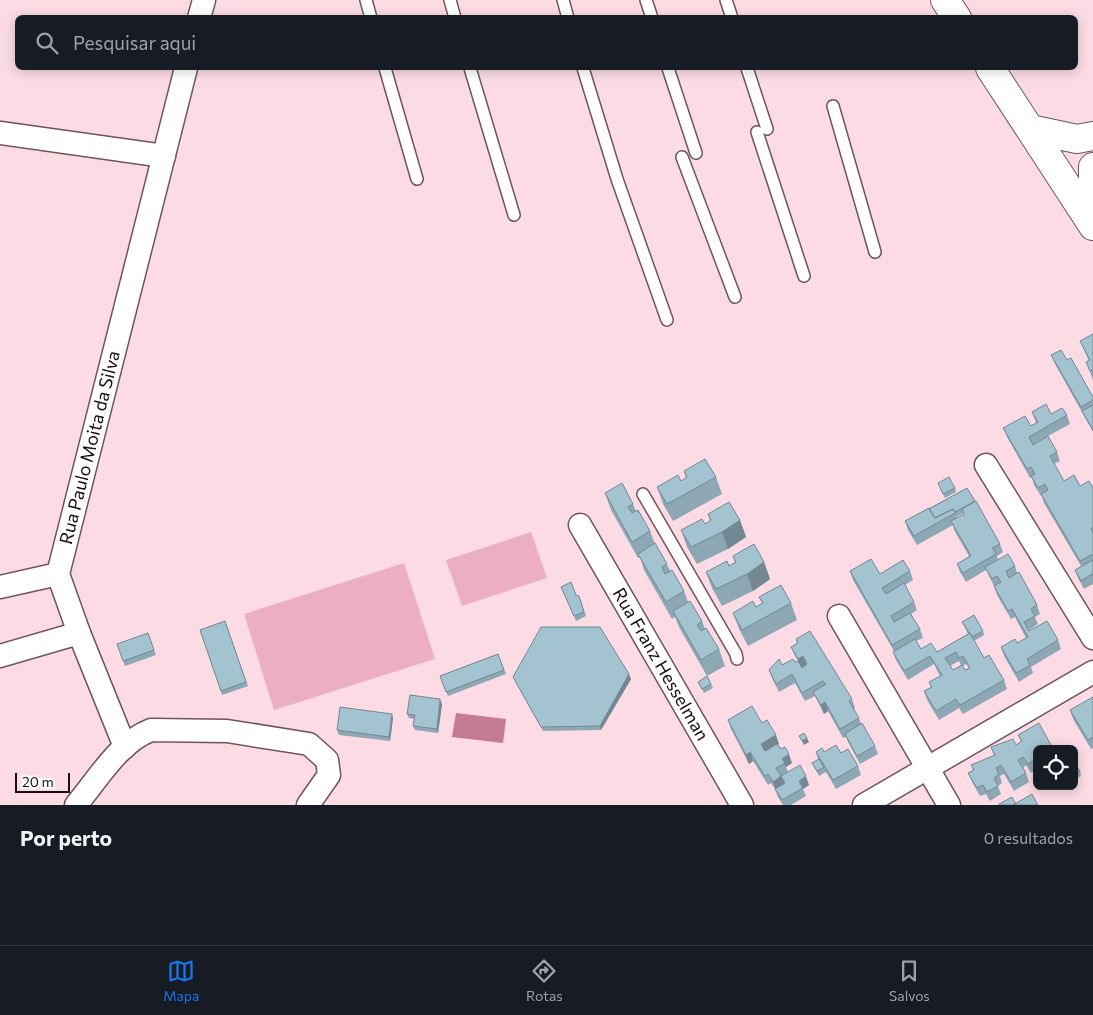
<!DOCTYPE html>
<html lang="pt">
<style>
:root{--surface:#171b24;--page:#20242c;--text:#f1f3f6;--muted:#9ea1a6;--line:#363941;--accent:#1a73e8}
body{margin:0;font-family:Commissioner,sans-serif;background:var(--page);color:var(--text)}
.controls{position:absolute;right:15px;bottom:15px;display:grid;overflow:hidden;border-radius:8px;box-shadow:0 2px 12px #0003}
.controls button{width:45px;height:45px;display:grid;place-items:center;padding:0;border:0;border-bottom:1px solid var(--line);background:var(--surface);color:var(--text);font:25px sans-serif}
.scale{position:absolute;left:15px;bottom:12px;width:55px;box-sizing:border-box;padding-left:5px;border:2px solid #190e12;border-top:0;font-size:14px;line-height:18px;white-space:nowrap;color:#190e12;-webkit-text-stroke:4px #fff;paint-order:stroke}
.list{margin:0;padding:0;list-style:none}
h2{display:flex;justify-content:space-between;align-items:center;height:65px;margin:0;padding:0 20px;font-size:21px}
h2 small{font-size:16px;font-weight:400;color:var(--muted)}
.icon{flex:none;width:28px;height:28px;fill:none;stroke:currentColor;stroke-width:2;stroke-linecap:round;stroke-linejoin:round}
.map{position:relative;flex:none;width:1093px;height:805px;overflow:hidden}
.search{position:absolute;background:var(--surface);box-shadow:0 2px 12px #0003;left:15px;right:15px;top:15px;height:55px;display:flex;align-items:center;gap:12px;box-sizing:border-box;padding:0 18px;border-radius:8px;color:var(--muted);font-size:19px}
.sheet{height:140px;background:var(--surface)}
nav{display:flex;justify-content:space-around;align-items:center;box-sizing:border-box;height:70px;border-top:1px solid var(--line);background:var(--surface);font-size:14px;color:var(--muted)}
nav a{display:grid;justify-items:center;gap:2px}
nav .on{color:var(--accent)}
.map>svg:first-child{display:block}
.green{fill:#ecafc2}
.water{fill:#c37a92}
.lines{fill:none;stroke-linecap:round;stroke-linejoin:round}
.service-casing{stroke:#6f545c;stroke-width:14}
.minor-casing{stroke:#6f545c;stroke-width:25}
.secondary-casing{stroke:#6f545c;stroke-width:30}
.primary-casing{stroke:#6f545c;stroke-width:30}
.service{stroke:#fff;stroke-width:11}
.minor{stroke:#fff;stroke-width:22}
.secondary{stroke:#fff;stroke-width:28}
.primary{stroke:#fff;stroke-width:28}
.wall{fill:#8da8b4;fill-rule:evenodd}
.shaded-wall{fill:#738892}
.building{fill:#a4c3d1;stroke:#738892;fill-rule:evenodd}
.labels{text-anchor:middle;stroke-width:4.5;stroke-linejoin:round;paint-order:stroke}
.street-label{font-size:18px;fill:#190e12;stroke:#fff}
</style>
<div class="map">
<svg width="1093" height="805" viewBox="0 0 1093 805">
<rect width="100%" height="100%" fill="#fcdbe4"/>
<!-- green -->
<path class="green" d="M531 532 547 578 462 606 446 560Z
M404 563 435 659 274 710 244 614Z"/>
<!-- water -->
<path class="water" d="M456 713 506 719 503 743 452 737Z"/>
<g class="lines">
<!-- service casing -->
<g class="service-casing">
<path id="service" d="M366 0 371 18
M450 0 455 18
M563 0 568 18
M646 0 652 18
M726 0 732 18
M385 68 417 179
M470 68 514 215
M583 68 617 179 667 320
M668 68 696 153
M747 68 767 129
M833 106 875 252
M757 132 804 276
M682 157 735 297
M643 494 736 654 737 659"/>
</g>
<!-- minor casing -->
<g class="minor-casing">
<g id="minor">
<path d="M199 18 204 0"/>
<path d="M0 133 164 156"/>
<path d="M986 465 1093 638"/>
<path id="s1" d="M580 525 742 805"/>
<path d="M0 587 58 574"/>
<path d="M839 616 949 805"/>
<path d="M0 656 79 633"/>
<path id="s2" d="M125 747 79 633 58 574 186 68"/>
<path d="M76 805C98 779 119 742 151 730L227 731 309 744 327 760 329 775 308 805"/>
<path d="M864 805 1093 672"/>
</g>
</g>
<!-- secondary casing -->
<g class="secondary-casing">
<path id="secondary" d="M945 0 957 18
M990 68 1093 226
M1030 129 1077 139 1093 136"/>
</g>
<!-- primary casing -->
<g class="primary-casing">
<path id="primary" d="M1093 167V209"/>
</g>
<!-- service -->
<use href="#service" class="service"/>
<!-- minor -->
<use href="#minor" class="minor"/>
<!-- secondary -->
<use href="#secondary" class="secondary"/>
<!-- primary -->
<use href="#primary" class="primary"/>
</g>
<!-- wall -->
<path class="wall" d="M1093 334V380L1086 362 1089 361 1080 341Z
M1051 355 1067 360 1093 397V432L1055 364Z
M1032 412 1067 415 1070 424 1048 436 1057 452 1060 461 1054 464 1064 481 1080 486 1093 488V584L1084 589 1078 578 1075 570 1081 566 1044 503 1042 496H1041L1034 485 1032 477 1030 478 1007 437 1003 428 1031 426 1036 423Z
M684 471 716 477 722 494 673 521 663 504 657 487 681 481 686 478Z
M938 483 955 488 956 492 945 498Z
M967 488 1000 544 1003 552 997 556 998 560 1015 566 1017 573 1037 605 1040 614 1035 617 1038 624 1029 630V631L1058 640 1061 649 1031 667 1033 673 1019 682 1004 656 1001 647 1017 643 1026 638 1015 617 1011 619 997 595 994 586 986 570 966 582 960 572 957 564 969 556 954 530 953 525 917 545 908 530 905 521ZM963 513 964 515 957 518 956 517Z
M605 493 633 504 636 511 650 531 655 544 667 564 670 571 684 591 688 602 702 621 705 629 719 649 725 666 707 676 679 627 675 617 672 619 644 570 640 557 638 558 611 510Z
M708 514 740 520 746 537 728 549 697 564 687 547 681 530 705 524 710 521Z
M733 556 764 562 770 579 753 591 722 606 712 588 706 572 729 566 735 563Z
M850 571 880 574 910 571 913 580 905 585 914 602 917 610 911 614 920 629 923 638 916 641 921 649 937 652 968 634 962 622 983 631 984 635 974 641 984 658 1004 680 1007 689 963 714 959 708 939 720 927 700 924 691 931 687 929 682 940 676 934 664 908 680 896 660 893 652 894 651 853 580ZM959 661 961 665 953 670 950 666ZM966 664 969 668 965 670 963 666Z
M563 591 579 596 586 616 576 621Z
M759 597 791 603 797 620 748 646 739 629 733 613 756 607 762 603Z
M225 621 248 686 222 695 200 630Z
M148 633 156 655 125 666 117 644Z
M796 639 852 699 855 708 853 709 859 718 861 724 875 746 878 754 860 764 848 742 846 737 843 738 828 711 824 714 815 696 805 701 795 683 779 692 772 678 769 670 782 665 795 662 798 661 795 656 791 647 797 644Z
M498 654 506 674 448 696 440 676Z
M513 677 631 679 601 730 543 731 515 681Z
M698 682 711 684 713 688 704 693Z
M1093 697V748L1091 749 1073 719 1070 710Z
M442 704 438 733 415 730 413 726 414 719 409 718 407 714Z
M393 718 390 741 339 735 337 730Z
M728 720 762 723 779 744H778L781 749 792 763 786 767 788 772 781 776 784 783 781 776 809 785 803 789 806 796 791 805H783L778 797 775 789 771 783 768 785 753 761 749 764 731 729Z
M1018 735 1052 747 1053 749H1037V769L1031 773 1026 765 1023 768 1026 773 1029 782 1014 791 1004 774 1000 776 1002 783 998 786 1001 794 990 801 986 794 980 796 972 782 968 773 973 770 971 765 994 756 991 747 1016 745 1021 742Z
M816 752 841 753 858 766 861 775 836 789 826 772 819 776 814 767 812 763 818 759Z
M1074 766 1080 771 1081 776 1074 780Z"/>
<!-- shaded-wall -->
<path class="shaded-wall" d="M740 520 746 537 728 549 722 532Z
M764 562 770 579 753 591 747 574Z
M803 656 806 665 801 668 798 659Z
M629 674 631 679 601 730 600 726Z
M440 699 442 704 438 733 437 729Z
M825 702 828 711 824 714 821 705Z
M392 714 393 718 390 741 389 737Z
M776 735 779 744 764 753 761 744Z
M807 738 809 742 804 745 802 741Z
M750 752 753 761 749 764 746 755Z
M789 754 792 763 786 767 782 759Z
M781 776 785 785 776 791 773 782Z
M806 776 809 785 803 789 799 781Z"/>
<!-- building -->
<path class="building" d="M1093 334V369L1090 371 1086 362 1090 360 1080 341Z
M1061 350 1067 360 1071 358 1093 397V400L1081 407 1051 355Z
M1046 404 1051 414 1062 408 1067 415 1029 437 1033 445 1048 436 1057 452 1050 456 1064 481 1074 475 1080 486 1089 481 1093 488V527L1091 529 1093 533V554L1080 561 1041 494 1048 490 1045 484 1038 488 1031 476 1035 474 1031 467 1027 469 1003 428 1025 416 1031 426 1038 422 1032 412Z
M1093 405V430L1082 411Z
M705 459 716 477 667 504 657 487 678 475 681 481 687 477 684 471Z
M949 477 955 488 943 494 938 483Z
M622 483 633 504 628 507 632 513 638 510 650 531 632 542 605 493Z
M967 488 975 501 955 512 953 509 935 518 929 509Z
M976 501 1000 544 992 548 996 554 963 573 957 564 971 556 951 521 964 514 962 509Z
M729 502 740 520 722 532 691 547 681 530 702 519 705 524 711 520 708 514Z
M929 508 935 518 953 509 955 513 914 536 905 521Z
M655 543 667 564 662 567 665 574 672 570 684 591 666 602 638 554Z
M754 544 764 562 747 574 716 589 706 572 727 561 729 566 736 562 733 556Z
M1008 554 1015 566 1006 571 1009 578 1019 572 1037 605 1031 609 1035 616 1024 622 1029 631 1047 621 1058 640 1027 659 1030 665 1016 673 1001 647 1015 639 1017 643 1028 637 1012 609 1008 611 994 586 1001 582 997 576 992 579 985 567Z
M871 559 880 574 903 560 910 571 882 588 886 594 904 583 914 602 891 616 894 622 910 613 920 629 892 645 850 571Z
M1093 560V575L1092 574 1081 581 1075 570Z
M571 582 576 595 579 596 584 612 574 616 561 587Z
M781 585 791 603 742 630 733 613 753 601 756 607 763 603 759 597Z
M690 601 702 621 697 625 701 631 706 628 719 649 701 660 673 611Z
M974 615 983 631 972 637 962 622Z
M225 621 246 682 221 691 200 630Z
M541 627H600L629 674 600 726 541 727 513 677Z
M810 631 852 699 849 701 859 718 840 729 825 702 821 705 813 692 826 684 823 681 802 693 792 674 776 684 769 670 779 659 782 665 793 659 795 662 798 661 802 668 807 664 803 656 798 659 791 647 798 643 796 639Z
M148 633 154 650 123 661 117 644Z
M970 633 984 658 989 655 1004 680 960 705 956 699 936 711 924 691 932 687 929 682 942 675 930 656 904 671 893 652 915 639 921 649 931 643 937 652ZM956 652 959 658 963 656 970 668 965 670 962 665 953 670 945 658Z
M498 654 504 670 446 692 440 676Z
M707 676 711 684 702 689 698 682Z
M410 695 440 699 437 729 413 726 415 715 407 714Z
M1093 697V737L1088 740 1070 710Z
M752 706 762 723 767 720 776 735 761 744 765 751 777 744 781 749 785 747 789 754 782 759 785 763 776 768 781 776 773 782 768 774 765 776 750 752 746 755 728 720Z
M340 707 392 714 389 737 337 730Z
M862 723 875 746 857 756 845 734Z
M1039 723 1052 747 1049 749H1037V765L1034 760 1028 764 1023 757 1018 760 1026 773 1011 782 1001 765 996 768 999 774 994 778 998 786 987 792 983 785 977 788 968 773 974 770 971 765 995 755 991 747 1013 739 1016 745 1022 741 1018 735Z
M804 733 807 738 802 741 799 736Z
M836 745 841 753 848 749 858 766 833 780 816 752 822 748 824 752Z
M819 759 824 767 817 771 812 763Z
M800 765 806 776 799 781 803 788 782 800 775 789 785 783 781 776Z
M1076 765 1080 771 1074 775V766Z
M1032 794 1038 805H1013Z
M1012 797 1016 804 1013 805H999V804Z"/>
<g class="labels">
<!-- street labels -->
<g class="street-label">
<text dy="6" stroke="none"><textPath href="#s2" startOffset="316">Rua Paulo Moita da Silva</textPath></text>
<text dy="6" stroke="none"><textPath href="#s1" startOffset="161">Rua Franz Hesselman</textPath></text>
</g>
</g>
</svg>
<div class="controls">
<button><svg class="icon" aria-label="locate" viewBox="0 0 24 24"><circle cx="12" cy="12" r="6"/><path d="M12 2v4M12 18v4M2 12h4M18 12h4"/></svg></button>
</div>
<div class="scale">20 m</div>
<div class="search"><svg class="icon" aria-label="search" viewBox="0 0 24 24"><circle cx="10" cy="10" r="6"/><path d="M15 15l6 6"/></svg>Pesquisar aqui</div>
</div>
<section class="sheet">
<h2>Por perto<small>0 resultados</small></h2>
<ul class="list">
</ul>
</section>
<nav>
<a class="on"><svg class="icon" aria-label="map" viewBox="0 0 24 24"><path d="M3 6l6-2 6 2 6-2v14l-6 2-6-2-6 2zM9 4v14M15 6v14"/></svg>Mapa</a>
<a><svg class="icon" aria-label="directions" viewBox="0 0 24 24"><path d="M12 3l9 9-9 9-9-9zM9 14v-3h6M13 9l2 2-2 2"/></svg>Rotas</a>
<a><svg class="icon" aria-label="saved" viewBox="0 0 24 24"><path d="M7 4h10v16l-5-4-5 4z"/></svg>Salvos</a>
</nav>
